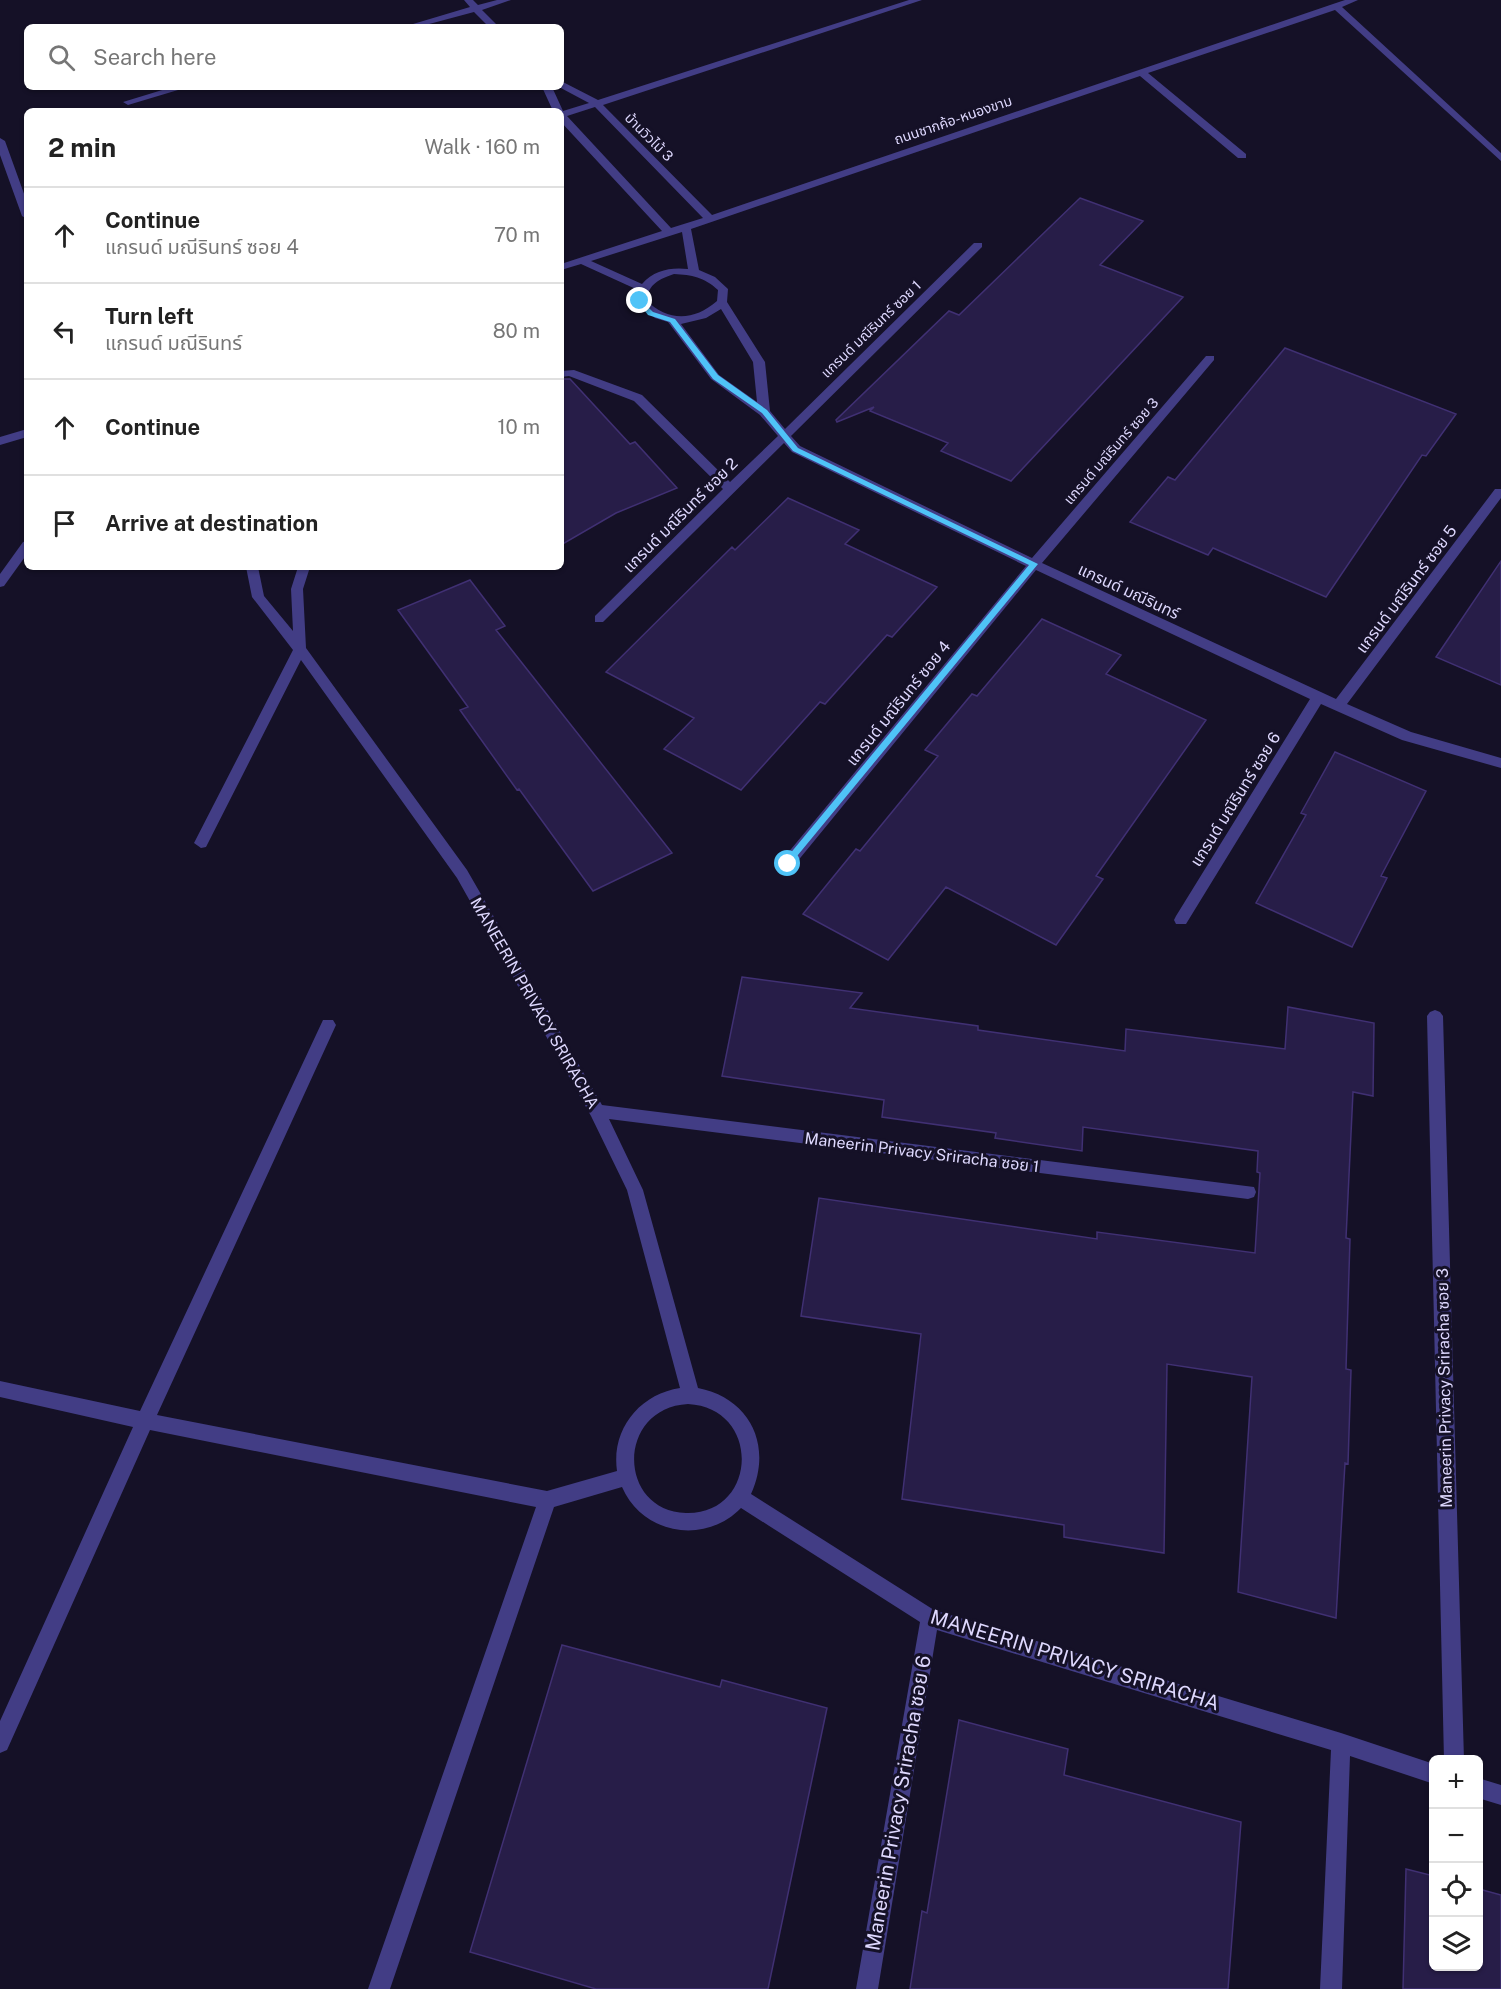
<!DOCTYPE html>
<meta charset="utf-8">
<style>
:root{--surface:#fff;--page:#f6f6f6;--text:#222;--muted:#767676;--line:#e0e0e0}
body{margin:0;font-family:"Public Sans","Noto Sans Thai",sans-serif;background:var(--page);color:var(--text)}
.controls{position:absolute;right:18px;bottom:18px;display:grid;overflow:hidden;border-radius:9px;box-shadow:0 2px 4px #0004}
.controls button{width:54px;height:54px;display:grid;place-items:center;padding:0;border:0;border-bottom:2px solid var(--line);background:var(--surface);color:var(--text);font:30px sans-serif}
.stop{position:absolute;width:18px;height:18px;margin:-14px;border:4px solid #4fc3f7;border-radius:50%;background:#fff}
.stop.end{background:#4fc3f7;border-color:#fff;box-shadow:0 2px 6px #0008}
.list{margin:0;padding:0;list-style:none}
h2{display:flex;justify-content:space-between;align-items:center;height:78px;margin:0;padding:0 24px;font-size:26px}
h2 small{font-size:20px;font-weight:400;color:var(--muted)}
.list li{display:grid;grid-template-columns:39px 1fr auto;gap:18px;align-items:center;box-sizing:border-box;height:96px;padding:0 24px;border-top:2px solid var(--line)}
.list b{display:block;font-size:22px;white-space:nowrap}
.list p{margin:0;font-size:20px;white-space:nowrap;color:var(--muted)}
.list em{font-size:20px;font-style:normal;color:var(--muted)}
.icon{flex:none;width:33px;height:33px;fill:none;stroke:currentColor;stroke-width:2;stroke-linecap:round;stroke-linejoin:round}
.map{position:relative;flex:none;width:1501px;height:1989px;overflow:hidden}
.search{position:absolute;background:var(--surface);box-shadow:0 2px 4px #0004;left:24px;top:24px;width:540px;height:66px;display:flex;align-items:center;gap:15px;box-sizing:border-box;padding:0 21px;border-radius:9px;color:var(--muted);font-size:22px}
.panel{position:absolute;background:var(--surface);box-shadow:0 2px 4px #0004;left:24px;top:108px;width:540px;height:462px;border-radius:9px}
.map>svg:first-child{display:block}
.building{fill:#271d48;stroke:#403073;stroke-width:1.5}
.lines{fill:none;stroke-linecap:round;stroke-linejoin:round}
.minor{fill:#423d85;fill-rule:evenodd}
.route{fill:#4fc3f7}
.labels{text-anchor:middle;stroke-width:6;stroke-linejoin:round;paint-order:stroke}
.far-street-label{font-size:14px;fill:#ded8fe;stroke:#151127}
.street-label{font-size:16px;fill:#ded8fe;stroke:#151127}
.near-street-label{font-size:20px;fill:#ded8fe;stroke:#151127}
</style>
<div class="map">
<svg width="1501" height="1989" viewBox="0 0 1501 1989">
<rect width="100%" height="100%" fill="#151127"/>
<!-- building -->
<path class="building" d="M1080 198 1143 221 1100 265 1183 297 1011 481 941 451 948 443 870 411 874 407 837 422 836 420 949 311 959 315Z
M1285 348 1456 414 1426 456 1422 455 1326 597 1213 548 1208 555 1130 522 1168 477 1175 480Z
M561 379H570L630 444 635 442 677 488 616 513 561 545Z
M788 498 859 530 845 544 937 587 892 637 887 635 825 704 820 702 741 790 664 749 694 718 606 672 732 547 735 550Z
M1501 561V685L1436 657Z
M470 580 505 626 496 630 672 853 593 891 519 789 517 790 460 710 468 707 398 610Z
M1042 619 1121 655 1106 674 1206 720 1096 876 1103 879 1056 945 946 887 888 960 803 914 856 849 860 851 938 756 925 750 972 694 977 696Z
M1335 752 1426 791 1381 876 1387 878 1352 947 1256 903 1306 815 1301 813Z
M742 977 862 993 850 1008 978 1026V1030L1125 1051 1126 1029 1285 1049 1288 1007 1374 1023 1373 1096 1353 1092 1346 1238 1350 1239 1346 1369 1351 1370 1348 1464 1345 1463 1336 1618 1238 1592 1252 1377 1167 1364 1164 1553 1064 1537V1525L902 1499 921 1334 801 1316 819 1198 1097 1239V1232L1255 1253 1260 1173 1257 1172 1258 1151 1083 1127 1082 1151 995 1138 996 1133 882 1117 884 1100 722 1076Z
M562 1645 720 1687 722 1680 827 1708 768 1989H596L470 1952Z
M959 1720 1068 1749 1064 1775 1241 1822 1228 1989H910L922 1911 927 1913Z
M1406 1869 1434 1876V1966H1479V1889L1501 1895V1989H1403Z"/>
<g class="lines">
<!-- minor -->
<path class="minor" d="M464 0H473L478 5 497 0H511L482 10 499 27H489L474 12 418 27H403L470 7Z
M909 0H922L603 105 712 215 1333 4 1345 0H1358L1342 7 1501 153V161L1335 10 1148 73 1246 154V158H1238L1140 76 691 229 699 270 715 277 728 289 727 302 765 362 770 411 785 429 974 243H982V247L791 436 800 446 1032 558 1206 356H1214V360L1042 563 1336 699 1495 489H1501V498L1347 704 1411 732 1501 758V768L1402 740 1321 704 1186 924H1176L1174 920 1176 916 1310 699 1036 570 792 868H782L780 864 782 860 1026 566 792 452 784 443 603 622H595V616L723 489 634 401 569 376 561 377V371L574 370 642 395 730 482 778 436 760 415 711 379 668 322 655 318 636 303 638 290 581 264 561 270V264L662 231 561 122V111H553L542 87H552L563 111 589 103 559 87 561 81 598 100ZM595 107 703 218 671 228 567 116ZM682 232 688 269C671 267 654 270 642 284L591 261ZM674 274C692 275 704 277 718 290L717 301C694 321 668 322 646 300 649 284 659 279 674 274ZM721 309 753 362 757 402 719 375 681 324 706 318Z
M172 87H188L128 105 123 102Z
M0 138 5 141 27 202V219L22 216 0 155Z
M27 429V437L0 445V437Z
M27 541V554L4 586 0 587V574L23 542Z
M246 567H258L264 596 293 631 291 589 298 567H310L303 589 306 648 467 870 602 1105 1254 1187 1256 1192 1254 1197 1248 1199 609 1119 643 1190 698 1388C750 1398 773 1446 751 1494L934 1610 1341 1733 1434 1764V1784L1350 1756 1342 1989H1320L1331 1750 937 1630 878 1989H856L920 1622 741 1508C705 1545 643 1535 622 1487L554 1507 390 1989H368L536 1507 150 1430 7 1750 0 1753V1721L133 1427 0 1397V1381L140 1411 323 1020H333L336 1025 157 1415 547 1491 617 1471C611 1429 640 1394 680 1388L627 1190 591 1116 457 878 301 660 206 847 201 848 194 843 293 650 252 597ZM688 1404C762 1408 758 1515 686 1513 617 1511 616 1408 688 1404Z
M1435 1010 1440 1012 1443 1016 1464 1760H1444L1427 1016 1430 1012Z
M1478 1778 1501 1785V1805L1478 1798Z"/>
</g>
<!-- route -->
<path class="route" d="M640 299 653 312 675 319 718 375 767 410 798 448 1038 564 788 867 784 866V861L1029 565 793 451 762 413 713 379 670 322 648 315 637 301Z"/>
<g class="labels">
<!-- far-street labels -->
<g class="far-street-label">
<text transform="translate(953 120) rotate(-19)" y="5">ถนนชากค้อ-หนองขาม</text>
<text transform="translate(649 137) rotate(45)" y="5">บ้านวิวไม้ 3</text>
<text transform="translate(871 329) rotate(-44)" y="5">แกรนด์ มณีรินทร์ ซอย 1</text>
<text transform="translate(1111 451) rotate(-49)" y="5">แกรนด์ มณีรินทร์ ซอย 3</text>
</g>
<!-- street labels -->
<g class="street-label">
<text transform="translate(680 515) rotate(-45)" y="6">แกรนด์ มณีรินทร์ ซอย 2</text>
<text transform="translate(1406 589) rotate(-53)" y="6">แกรนด์ มณีรินทร์ ซอย 5</text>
<text transform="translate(1129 591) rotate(25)" y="6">แกรนด์ มณีรินทร์</text>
<text transform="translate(898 703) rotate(-51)" y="6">แกรนด์ มณีรินทร์ ซอย 4</text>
<text transform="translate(1235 799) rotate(-58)" y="6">แกรนด์ มณีรินทร์ ซอย 6</text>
<text transform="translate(535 1003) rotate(60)" y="6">MANEERIN PRIVACY SRIRACHA</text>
<text transform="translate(922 1152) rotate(7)" y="6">Maneerin Privacy Sriracha ซอย 1</text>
<text transform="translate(1444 1388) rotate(-91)" y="6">Maneerin Privacy Sriracha ซอย 3</text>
</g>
<!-- near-street labels -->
<g class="near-street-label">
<text transform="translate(1075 1660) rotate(17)" y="7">MANEERIN PRIVACY SRIRACHA</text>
<text transform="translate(898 1803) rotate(-80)" y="7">Maneerin Privacy Sriracha ซอย 6</text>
</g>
</g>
</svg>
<div class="controls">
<button>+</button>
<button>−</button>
<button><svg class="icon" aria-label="locate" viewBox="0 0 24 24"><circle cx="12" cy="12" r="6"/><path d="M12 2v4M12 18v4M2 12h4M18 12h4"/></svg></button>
<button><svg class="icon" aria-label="layers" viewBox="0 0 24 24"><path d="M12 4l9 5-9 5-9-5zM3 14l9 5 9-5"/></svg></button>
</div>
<div class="stop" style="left:788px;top:864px"></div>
<div class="stop end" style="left:640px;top:301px"></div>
<div class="search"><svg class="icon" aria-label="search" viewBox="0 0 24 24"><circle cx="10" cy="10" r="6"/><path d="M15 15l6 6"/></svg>Search here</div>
<section class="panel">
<h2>2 min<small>Walk · 160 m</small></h2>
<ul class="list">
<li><svg class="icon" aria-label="ahead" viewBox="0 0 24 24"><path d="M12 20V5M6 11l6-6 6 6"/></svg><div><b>Continue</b><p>แกรนด์ มณีรินทร์ ซอย 4</p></div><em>70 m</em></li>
<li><svg class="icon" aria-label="left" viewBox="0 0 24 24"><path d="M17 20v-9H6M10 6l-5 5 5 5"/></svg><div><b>Turn left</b><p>แกรนด์ มณีรินทร์</p></div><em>80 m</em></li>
<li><svg class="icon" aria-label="ahead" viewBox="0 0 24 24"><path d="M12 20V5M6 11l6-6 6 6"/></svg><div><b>Continue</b></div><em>10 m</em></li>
<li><svg class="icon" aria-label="arrive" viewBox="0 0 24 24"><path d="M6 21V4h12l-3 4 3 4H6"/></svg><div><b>Arrive at destination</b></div></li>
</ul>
</section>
</div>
